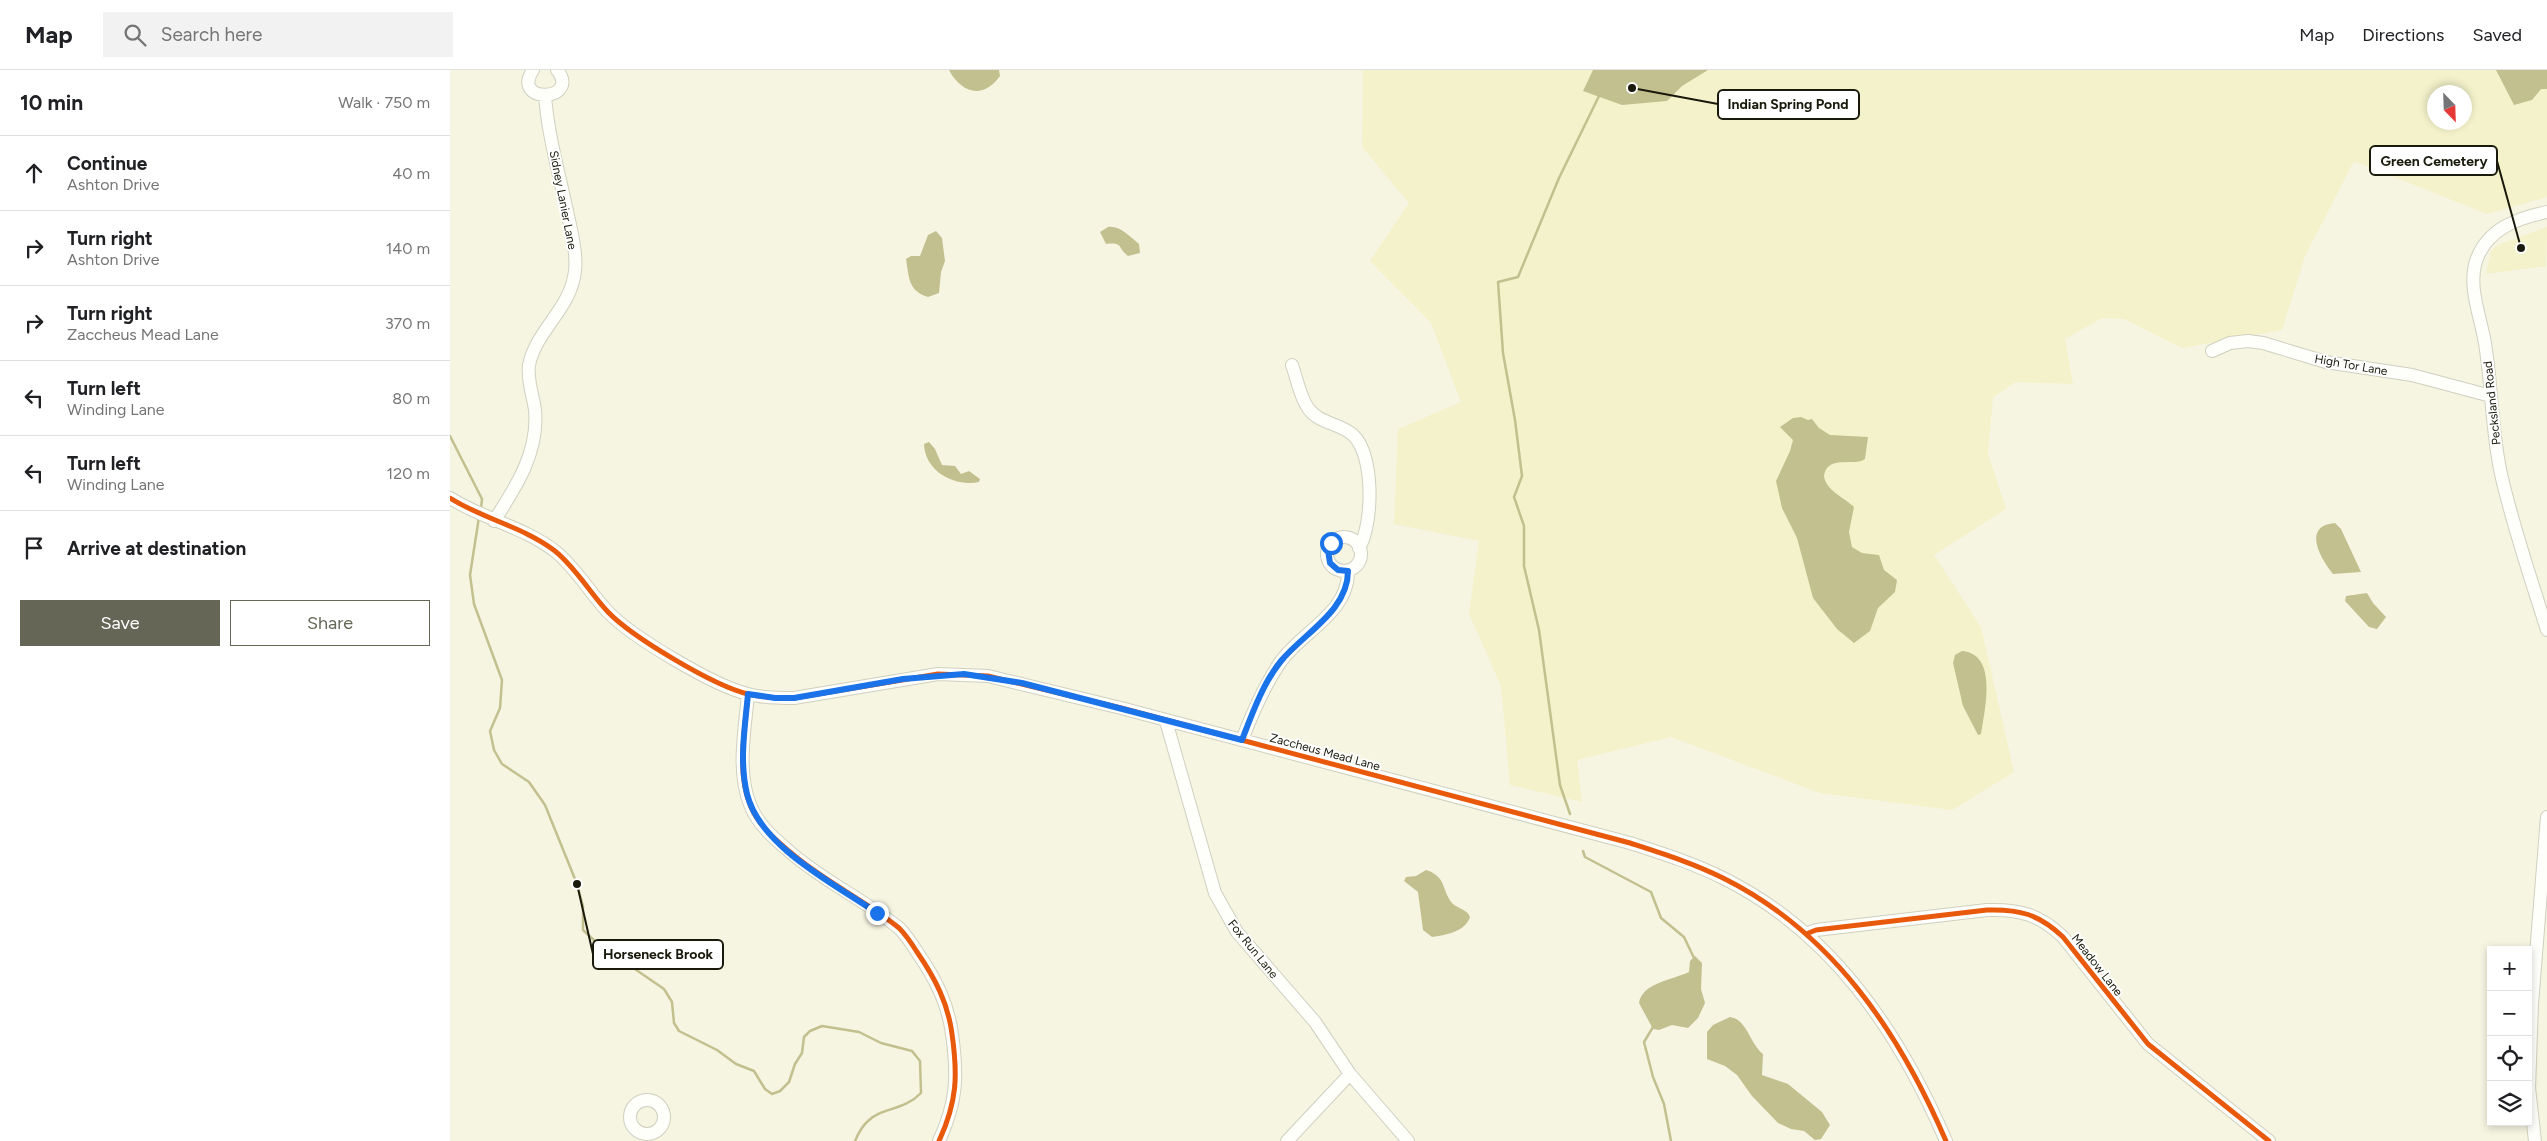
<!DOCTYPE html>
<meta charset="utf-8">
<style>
:root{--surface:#fff;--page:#f2f2f2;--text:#202124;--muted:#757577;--line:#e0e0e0;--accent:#666657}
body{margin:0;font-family:Figtree,sans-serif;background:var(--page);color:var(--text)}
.controls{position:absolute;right:15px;bottom:15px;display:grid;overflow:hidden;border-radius:0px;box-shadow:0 2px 8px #0003}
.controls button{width:45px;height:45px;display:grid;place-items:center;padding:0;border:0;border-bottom:1px solid var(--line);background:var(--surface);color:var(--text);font:25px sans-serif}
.compass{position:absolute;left:1977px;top:15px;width:45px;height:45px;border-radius:50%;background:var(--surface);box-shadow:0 2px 8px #0003;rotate:157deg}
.stop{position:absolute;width:15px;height:15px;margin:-11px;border:4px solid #1a73e8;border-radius:50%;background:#fff}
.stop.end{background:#1a73e8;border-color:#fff;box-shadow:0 1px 5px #0008}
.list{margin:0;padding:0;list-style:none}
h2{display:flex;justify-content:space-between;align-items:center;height:65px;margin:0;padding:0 20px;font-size:21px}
h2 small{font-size:16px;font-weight:400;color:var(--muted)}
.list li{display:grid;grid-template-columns:32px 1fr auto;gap:15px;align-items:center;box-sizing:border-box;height:75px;padding:0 20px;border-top:1px solid var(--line)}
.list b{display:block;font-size:19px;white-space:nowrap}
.list p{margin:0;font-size:16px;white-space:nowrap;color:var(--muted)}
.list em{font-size:16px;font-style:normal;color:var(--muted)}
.actions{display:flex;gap:10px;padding:15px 20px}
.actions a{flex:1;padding:11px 0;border:1px solid var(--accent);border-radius:0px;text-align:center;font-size:18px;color:var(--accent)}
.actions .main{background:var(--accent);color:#fff}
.icon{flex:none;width:28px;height:28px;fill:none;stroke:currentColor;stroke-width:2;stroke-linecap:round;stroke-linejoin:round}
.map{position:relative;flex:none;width:2097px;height:1071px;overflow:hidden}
header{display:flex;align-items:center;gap:30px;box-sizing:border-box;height:70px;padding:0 25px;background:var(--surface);border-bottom:1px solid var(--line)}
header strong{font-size:24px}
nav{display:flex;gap:28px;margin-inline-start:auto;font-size:18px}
.search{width:350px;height:45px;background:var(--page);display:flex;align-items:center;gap:12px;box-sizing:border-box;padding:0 18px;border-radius:0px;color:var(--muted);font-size:19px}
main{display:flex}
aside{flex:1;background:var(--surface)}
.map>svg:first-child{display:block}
.green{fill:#f3f2ca;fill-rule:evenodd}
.water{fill:#c2c08e}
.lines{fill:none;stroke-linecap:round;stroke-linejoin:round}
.stream{stroke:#c2c08e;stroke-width:2.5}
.minor-casing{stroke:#d0d0c0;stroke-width:14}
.minor{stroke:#fefefb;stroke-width:12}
.cycleway-casing{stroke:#fff;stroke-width:8}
.cycleway{stroke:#e8590c;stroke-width:5}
.route{stroke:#1a73e8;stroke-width:6}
.labels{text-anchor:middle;stroke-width:4;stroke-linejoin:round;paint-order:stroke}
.street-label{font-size:12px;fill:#19190c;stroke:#fff}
.leader{fill:none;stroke:#19190c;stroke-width:2}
.callout-dot{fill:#19190c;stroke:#fff;stroke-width:2}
.callout{fill:#fff;stroke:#19190c;stroke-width:2}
.callout-label{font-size:14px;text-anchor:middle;font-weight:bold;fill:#19190c}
</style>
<header>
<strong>Map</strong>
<div class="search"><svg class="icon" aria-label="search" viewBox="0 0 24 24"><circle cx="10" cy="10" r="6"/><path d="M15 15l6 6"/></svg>Search here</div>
<nav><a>Map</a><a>Directions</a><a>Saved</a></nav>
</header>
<main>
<aside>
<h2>10 min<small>Walk · 750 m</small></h2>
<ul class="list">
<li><svg class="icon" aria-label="ahead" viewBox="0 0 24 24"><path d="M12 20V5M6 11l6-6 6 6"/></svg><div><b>Continue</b><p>Ashton Drive</p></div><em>40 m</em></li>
<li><svg class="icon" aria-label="right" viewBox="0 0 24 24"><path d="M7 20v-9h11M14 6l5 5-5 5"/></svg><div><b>Turn right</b><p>Ashton Drive</p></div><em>140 m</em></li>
<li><svg class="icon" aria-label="right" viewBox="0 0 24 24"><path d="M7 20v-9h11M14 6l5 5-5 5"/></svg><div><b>Turn right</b><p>Zaccheus Mead Lane</p></div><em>370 m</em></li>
<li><svg class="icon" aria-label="left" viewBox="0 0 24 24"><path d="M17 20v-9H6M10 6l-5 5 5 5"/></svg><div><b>Turn left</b><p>Winding Lane</p></div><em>80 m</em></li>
<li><svg class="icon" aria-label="left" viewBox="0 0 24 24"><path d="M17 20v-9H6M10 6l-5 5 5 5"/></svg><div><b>Turn left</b><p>Winding Lane</p></div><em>120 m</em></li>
<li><svg class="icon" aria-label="arrive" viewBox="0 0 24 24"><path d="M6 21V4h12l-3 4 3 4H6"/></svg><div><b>Arrive at destination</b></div></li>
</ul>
<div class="actions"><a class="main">Save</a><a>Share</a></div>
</aside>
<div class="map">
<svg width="2097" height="1071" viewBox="0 0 2097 1071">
<rect width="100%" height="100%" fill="#f6f5e2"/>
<!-- green -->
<path class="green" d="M913 0H2097V127L2037 144 1904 91 1855 186 1832 260 1732 278 1675 249 1652 248 1615 269 1623 314 1566 312 1543 327 1538 383 1556 439 1484 485 1531 557 1564 702 1502 740 1370 723 1221 667 1127 690 1132 732 1060 715 1051 616 1019 544 1029 471 944 454 948 359 1011 332 981 253 920 191 959 133 912 77ZM1984 22H2014V52H1984Z
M2097 157 2096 196 2036 204 2041 181 2048 175Z"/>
<!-- water -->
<path class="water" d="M499 0H549L550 6C533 30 511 23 499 0Z
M1143 0H1258L1232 16 1217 31 1172 35 1133 21Z
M2046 0H2097V19H2091L2082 30 2064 35Z
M658 157C670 155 680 167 689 174L690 183 678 186C667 178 674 172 656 174L650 162Z
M486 161 492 168 495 191 491 202 489 223 478 227C458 221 459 207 456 189L461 186H470L478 165Z
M1351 347 1358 350 1362 349 1369 358 1380 365 1418 367 1415 389C1404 397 1377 384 1374 406 1376 421 1394 427 1404 437L1399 462 1402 477 1412 483 1429 485 1434 500 1447 510 1445 522 1428 538 1420 561 1404 573 1387 559 1363 528 1347 468 1332 438 1326 411 1340 381 1343 370 1330 357 1343 348Z
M479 372 485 379 492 395 505 396 511 404 519 401 530 409 529 412C505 417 475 402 474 374Z
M1885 453 1891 459 1911 502 1883 504C1871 489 1851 456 1885 453Z
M1917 523 1923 533 1936 547 1927 559 1919 557 1895 531 1896 526Z
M1512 581C1549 584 1534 642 1531 664L1528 665 1513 636 1503 593 1505 585Z
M976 800C997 807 991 819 1002 833 1008 839 1017 839 1020 847 1015 862 995 865 982 867L973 860 968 822 954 811 956 807 966 806Z
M1245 886 1252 893 1251 919 1255 933 1248 948 1238 958 1222 955 1209 960 1203 959 1189 933C1192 913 1222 910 1239 902L1240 891Z
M1280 947C1297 949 1300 974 1313 984L1312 1005 1338 1014 1372 1042 1380 1055 1371 1069 1365 1070 1354 1061 1341 1059 1328 1053 1302 1026 1287 1005 1275 996 1257 989V962L1263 955Z"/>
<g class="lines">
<!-- stream -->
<path class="stream" d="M0 366 32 429 31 439
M29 447 20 505 24 534 52 610 50 638 40 661 44 680 52 694 79 712 95 735 127 814 133 836V860L147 873 214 919 222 932 224 953 229 961 267 980 286 994 304 1001 315 1019 322 1024 330 1021 339 1012 345 994 352 983 354 967 360 961 372 956 409 962 431 973 462 981 470 991 471 1023C454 1041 432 1037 418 1051 412 1056 408 1064 405 1071
M1120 744 1110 715 1089 560 1074 496V456L1064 427 1072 406 1065 350 1053 283 1048 212 1068 207 1109 108 1149 26
M1133 781 1135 787 1201 822 1211 848 1234 867 1244 888
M1203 957 1194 972 1203 1007 1214 1034 1221 1071"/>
<!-- minor casing -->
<g class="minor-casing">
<path id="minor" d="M83 0C60 35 132 31 107 0
M2097 142C2067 148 2037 159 2026 191 2017 219 2033 252 2036 280 2042 321 2042 363 2051 404 2063 457 2081 509 2097 560
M1762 281 1780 273 1798 271 1813 273 1876 292 1962 305 2041 326
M842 295C847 309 850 327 858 338 869 354 890 353 903 365 925 385 923 455 909 478
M0 428C33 449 74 457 105 481 126 498 140 523 158 542 182 567 264 616 298 624 313 628 329 628 344 628L488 604 538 606 671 638 1180 773C1211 783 1243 793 1273 808 1382 862 1449 962 1496 1071
M44 451C66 417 89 382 85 340 83 325 77 311 79 295 86 260 121 239 125 201 127 182 121 160 117 141 109 103 98 65 95 26
M877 484a17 17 0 1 1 34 0a17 17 0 1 1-34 0Z
M298 624C295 660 286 703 301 737 309 756 325 769 340 782 373 811 415 830 449 858 456 865 462 874 467 882 485 908 498 933 502 964 508 1006 507 1032 489 1071
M716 651 765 823 787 862 865 952 900 1004 958 1071
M792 670C802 644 813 618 829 594 850 562 899 544 898 501
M1356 864 1366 860 1537 840C1569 839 1589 844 1613 867L1698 974 1819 1071
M180 1047a17 17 0 1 1 34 0a17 17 0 1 1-34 0Z
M837 1071 900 1004
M2085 1071 2079 1018 2082 934 2097 747"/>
</g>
<!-- minor -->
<use href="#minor" class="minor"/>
<!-- cycleway casing -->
<g class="cycleway-casing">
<path id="cycleway" d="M0 428C33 449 74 457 105 481 126 498 140 523 158 542 182 567 264 616 298 624 313 628 329 628 344 628L488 604 538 606 671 638 1180 773C1211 783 1243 793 1273 808 1382 862 1449 962 1496 1071
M298 624C295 660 286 703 301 737 309 756 325 769 340 782 373 811 415 830 449 858 456 865 462 874 467 882 485 908 498 933 502 964 508 1006 507 1032 489 1071
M1356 864 1366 860 1537 840C1569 839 1589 844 1613 867L1698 974 1819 1071"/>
</g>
<!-- cycleway -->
<use href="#cycleway" class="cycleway"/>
</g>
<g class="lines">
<!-- route -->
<path class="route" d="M427 843C385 814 310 777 297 724 289 691 295 657 298 624L325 628H344L453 609 514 604 572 613 792 670C802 644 813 613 831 591 854 563 898 541 898 501L888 500 880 493 878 480 881 473"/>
</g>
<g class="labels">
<!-- street labels -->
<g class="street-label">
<text transform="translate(113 130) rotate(79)" y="4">Sidney Lanier Lane</text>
<text transform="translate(1901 295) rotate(10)" y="4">High Tor Lane</text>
<text transform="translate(2042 333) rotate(-96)" y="4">Pecksland Road</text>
<text transform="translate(875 682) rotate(15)" y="4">Zaccheus Mead Lane</text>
<text transform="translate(803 879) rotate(51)" y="4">Fox Run Lane</text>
<text transform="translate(1647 895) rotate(52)" y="4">Meadow Lane</text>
</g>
</g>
<!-- callouts -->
<path class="leader" d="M1182 18L1268 34M2071 178L2047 91M127 814L143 884"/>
<g class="callout-dot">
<circle cx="1182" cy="18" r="5"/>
<circle cx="2071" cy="178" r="5"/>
<circle cx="127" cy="814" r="5"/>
</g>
<g class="callout">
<rect x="1268" y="20" width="141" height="29" rx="5"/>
<rect x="1920" y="76" width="127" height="29" rx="5"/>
<rect x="143" y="870" width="130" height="29" rx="5"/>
</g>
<g class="callout-label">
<text x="1338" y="39">Indian Spring Pond</text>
<text x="1984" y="96">Green Cemetery</text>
<text x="208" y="889">Horseneck Brook</text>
</g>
</svg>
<div class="controls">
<button>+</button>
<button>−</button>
<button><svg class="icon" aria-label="locate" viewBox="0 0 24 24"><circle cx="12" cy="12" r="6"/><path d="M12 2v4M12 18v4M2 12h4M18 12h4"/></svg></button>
<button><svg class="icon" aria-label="layers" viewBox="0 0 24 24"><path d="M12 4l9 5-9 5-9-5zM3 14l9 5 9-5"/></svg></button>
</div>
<svg class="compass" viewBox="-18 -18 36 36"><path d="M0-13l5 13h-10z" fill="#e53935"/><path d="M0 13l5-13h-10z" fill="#757577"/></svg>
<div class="stop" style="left:881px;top:473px"></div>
<div class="stop end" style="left:427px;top:843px"></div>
</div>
</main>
